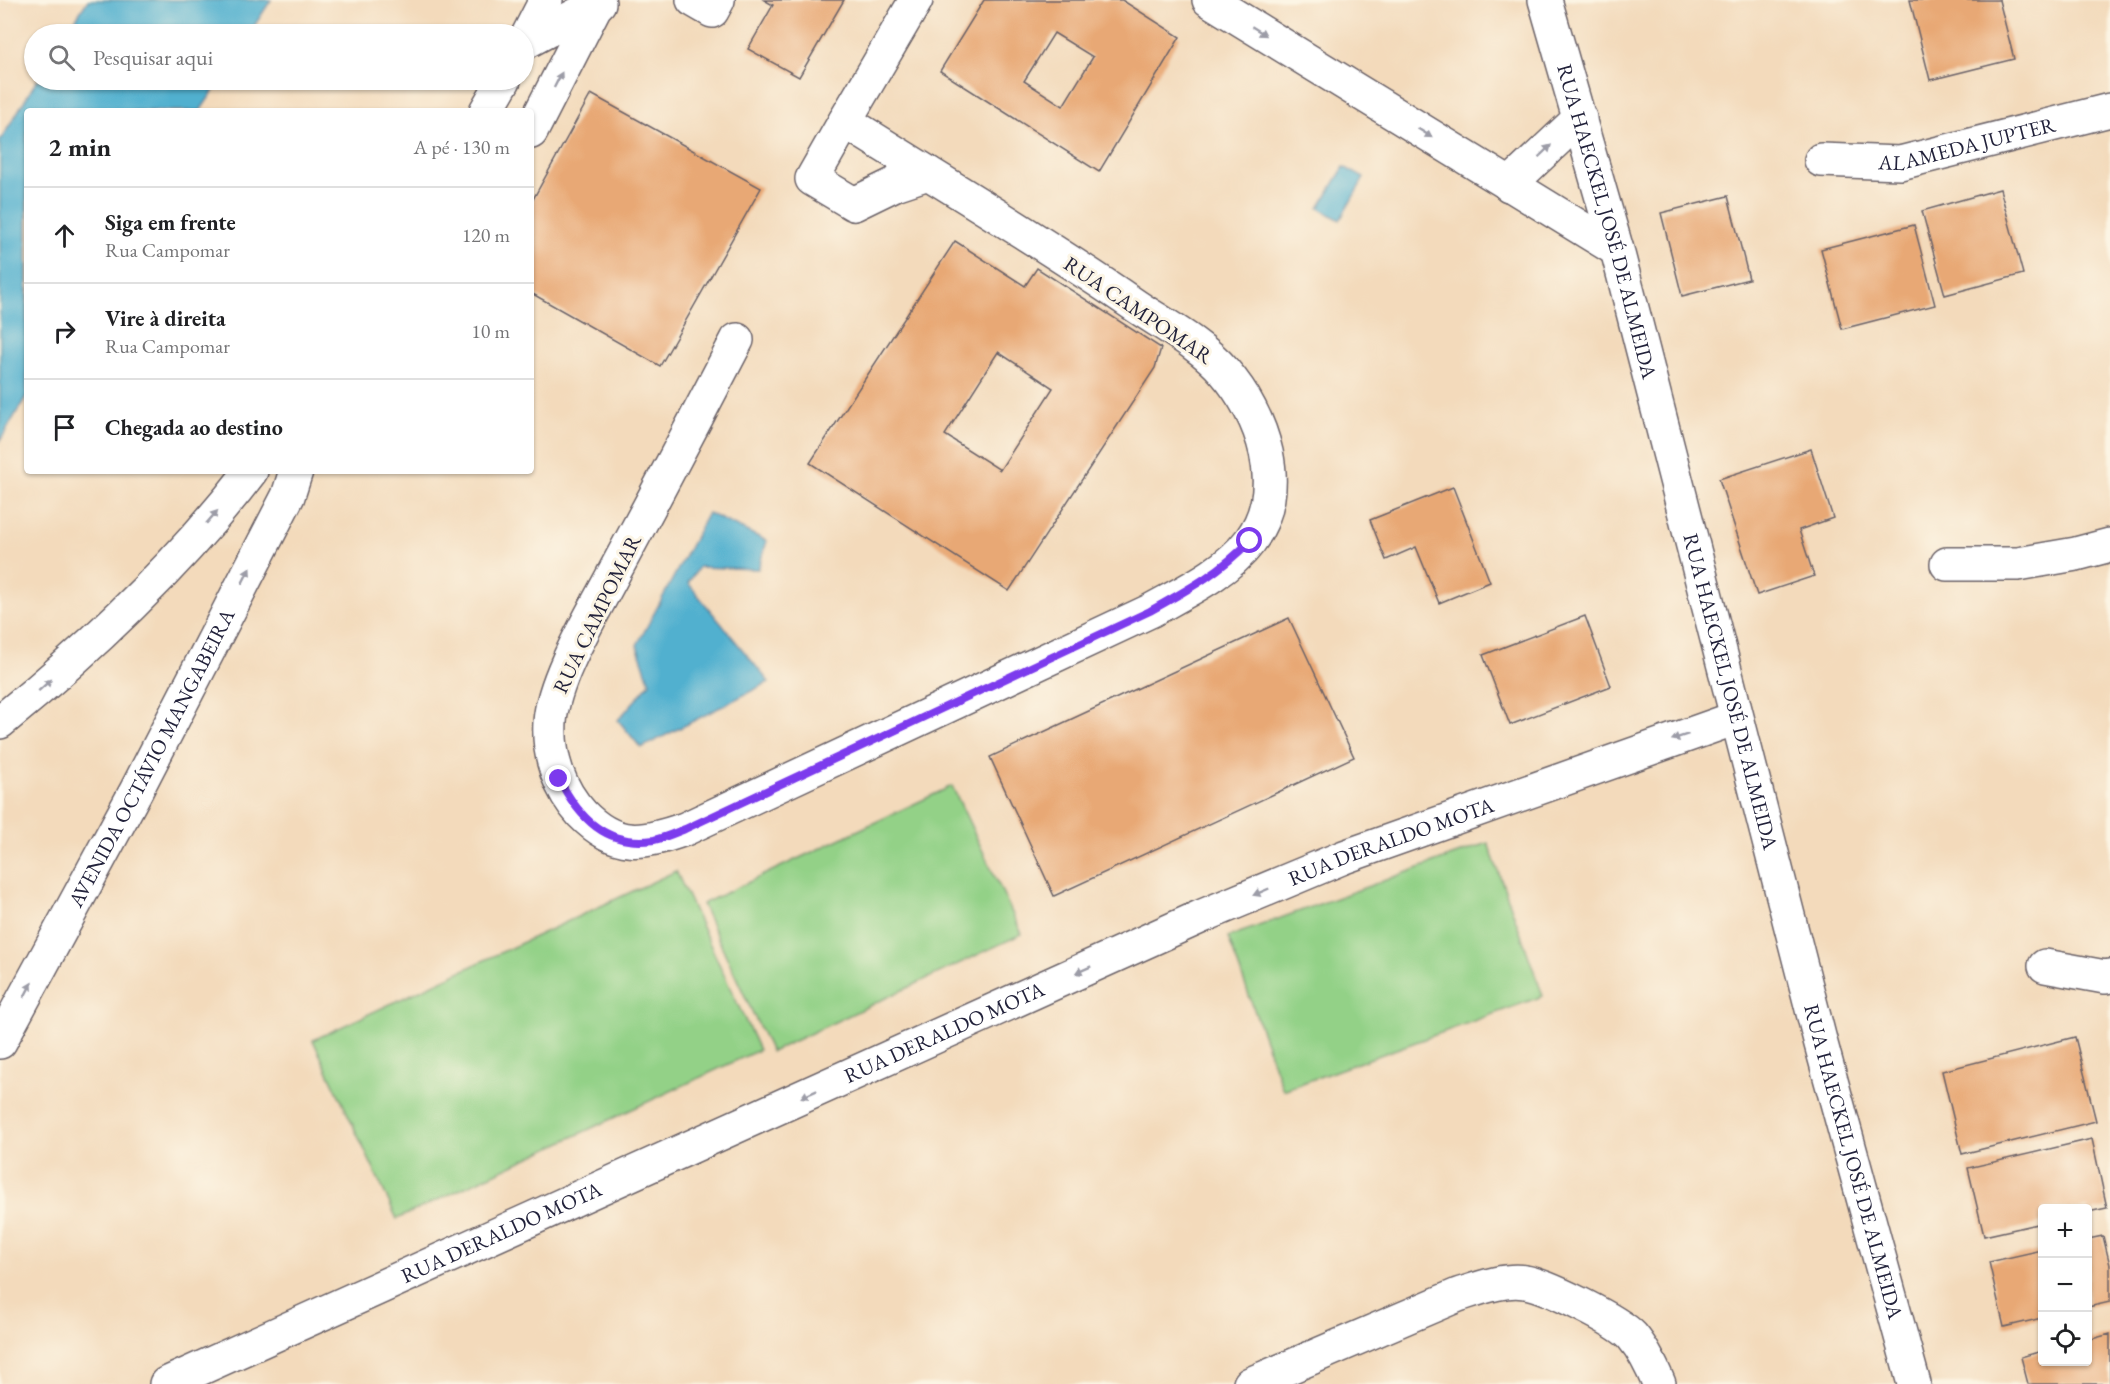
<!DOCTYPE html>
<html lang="pt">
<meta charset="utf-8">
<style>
:root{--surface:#fff;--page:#f6f6f6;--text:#202124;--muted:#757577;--line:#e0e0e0}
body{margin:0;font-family:"EB Garamond",serif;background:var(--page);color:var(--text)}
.controls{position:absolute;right:18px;bottom:18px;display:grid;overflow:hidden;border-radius:6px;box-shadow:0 2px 4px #0004}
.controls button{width:54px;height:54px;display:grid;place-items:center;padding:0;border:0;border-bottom:2px solid var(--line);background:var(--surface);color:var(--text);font:30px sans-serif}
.stop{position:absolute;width:18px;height:18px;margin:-14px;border:4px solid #7c3aed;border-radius:50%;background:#fff}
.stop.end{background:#7c3aed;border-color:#fff;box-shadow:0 2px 6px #0008}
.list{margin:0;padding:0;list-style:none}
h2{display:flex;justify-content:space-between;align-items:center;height:78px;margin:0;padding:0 24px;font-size:26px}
h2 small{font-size:20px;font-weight:400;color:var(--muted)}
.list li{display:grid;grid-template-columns:39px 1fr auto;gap:18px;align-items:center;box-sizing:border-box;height:96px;padding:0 24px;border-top:2px solid var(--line)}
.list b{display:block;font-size:22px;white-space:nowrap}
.list p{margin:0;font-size:20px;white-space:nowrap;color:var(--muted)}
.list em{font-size:20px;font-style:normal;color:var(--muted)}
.icon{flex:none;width:33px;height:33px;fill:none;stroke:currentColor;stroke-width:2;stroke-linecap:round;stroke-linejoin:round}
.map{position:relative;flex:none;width:2110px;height:1384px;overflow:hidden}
.search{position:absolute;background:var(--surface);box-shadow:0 2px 4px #0004;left:24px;top:24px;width:510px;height:66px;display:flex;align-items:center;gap:15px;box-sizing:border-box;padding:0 21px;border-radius:33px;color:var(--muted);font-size:22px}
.panel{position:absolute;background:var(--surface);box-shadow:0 2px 4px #0004;left:24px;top:108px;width:510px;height:366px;border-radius:6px}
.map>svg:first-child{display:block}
.green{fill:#93d187;stroke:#5a7a61;stroke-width:1.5}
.water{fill:#51b0cf;stroke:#3a6985;stroke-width:1.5}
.building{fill:#e8a875;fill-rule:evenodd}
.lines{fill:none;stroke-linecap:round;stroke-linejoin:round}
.minor-casing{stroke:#6b6268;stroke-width:36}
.major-casing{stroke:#6b6268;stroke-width:36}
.minor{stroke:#fff;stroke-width:33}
.major{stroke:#fff;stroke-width:33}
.oneway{fill:#9c9ca7}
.route{stroke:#7c3aed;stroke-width:8}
.labels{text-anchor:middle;stroke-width:6;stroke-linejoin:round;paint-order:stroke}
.street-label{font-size:21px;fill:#22223b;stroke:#fcf5e5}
</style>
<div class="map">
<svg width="2110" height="1384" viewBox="0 0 2110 1384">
<rect width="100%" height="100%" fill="#fcf5e5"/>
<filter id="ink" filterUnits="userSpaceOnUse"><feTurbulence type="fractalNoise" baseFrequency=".0167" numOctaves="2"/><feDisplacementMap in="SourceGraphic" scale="12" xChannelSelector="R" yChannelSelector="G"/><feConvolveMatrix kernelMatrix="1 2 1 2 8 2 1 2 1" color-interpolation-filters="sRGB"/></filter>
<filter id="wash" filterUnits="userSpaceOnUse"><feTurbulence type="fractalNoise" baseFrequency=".008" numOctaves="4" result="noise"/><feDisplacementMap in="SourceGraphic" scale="24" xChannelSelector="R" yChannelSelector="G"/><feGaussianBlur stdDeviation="1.35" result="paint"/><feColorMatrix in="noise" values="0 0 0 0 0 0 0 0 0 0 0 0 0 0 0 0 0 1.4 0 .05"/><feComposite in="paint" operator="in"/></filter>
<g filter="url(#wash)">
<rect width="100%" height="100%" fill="#f3dabb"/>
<!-- green -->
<path class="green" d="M952 786 1022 934 771 1052 702 904Z
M1488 843 1543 996 1283 1090 1228 937Z
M676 871 759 1050 397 1219 313 1040Z"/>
<!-- water -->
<path class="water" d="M88 0H271L249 34H66Z
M37 80H221L200 111H27V395L0 441V141Z
M1344 167 1364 178 1340 220 1319 208Z
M708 513 767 541 758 569 699 567 688 583 769 682 641 748 618 720 650 683 637 645Z"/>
<g id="blocks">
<!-- building -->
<path class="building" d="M764 0H844L799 77 748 49 773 5Z
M984 0H1122L1180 37 1099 172 940 71ZM1054 33 1093 57 1063 106 1024 81Z
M1910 0H1999L2014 59 1930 80Z
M591 94 761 188 660 366 531 293V203Z
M2000 189 2023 274 1945 295 1922 211Z
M1728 196 1749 279 1682 296 1661 213Z
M1914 225 1935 305 1842 329 1821 249Z
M955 241 1025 286 1037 268 1161 348 1155 368 1009 591 810 463ZM998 352 1053 388 1000 470 945 435Z
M1811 449 1833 518 1799 530 1814 576 1757 595 1719 479Z
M1453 487 1490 582 1439 603 1416 547 1386 560 1370 520Z
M1585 616 1611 686 1510 725 1483 655Z
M1289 618 1354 757 1054 896 990 757Z
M2075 1037 2096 1121 1962 1154 1942 1071Z
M2092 1139 2107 1208 2088 1212V1208H2042V1223L1984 1236 1968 1168Z
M2103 1236 2110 1265V1302L2088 1307V1239Z
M2042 1250V1318L2004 1327 1989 1262Z
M2110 1334V1384H2028L2021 1357 2042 1351V1362H2088V1340Z"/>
</g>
</g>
<g filter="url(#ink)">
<use href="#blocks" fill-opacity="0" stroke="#6b6268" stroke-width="1.5"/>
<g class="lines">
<!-- minor casing -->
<g class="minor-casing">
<g id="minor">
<path d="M693 0 712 11 718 0"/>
<path d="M1209 0 1617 250"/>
<path id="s1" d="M1545 0 1617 250 1821 1044 1914 1384"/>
<path d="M524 43 599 3"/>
<path d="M845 121 812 179 854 204 895 184 928 173"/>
<path d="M531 132 596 5"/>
<path id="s2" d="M1821 160 1900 163 2110 110"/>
<path d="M1509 185 1580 118"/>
<path d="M737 340C697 417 657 493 616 569 595 610 553 677 550 722 548 756 559 789 582 814 616 849 643 844 685 829L1150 611C1184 592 1226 573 1250 541 1289 489 1263 415 1224 371 1201 344 1162 324 1133 304 1039 239 941 182 845 121L916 0"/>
<path d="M1947 564H2018L2076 554 2110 545"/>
<path d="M2045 966 2105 977 2110 976"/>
<path id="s3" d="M0 1042 136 791 288 496 296 471"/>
<path id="s4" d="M166 1384 1200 917 1344 857 1736 718"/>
<path d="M1250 1384 1458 1295C1477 1289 1505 1278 1525 1282 1546 1285 1618 1321 1632 1336 1644 1350 1652 1367 1659 1384"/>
</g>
</g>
<!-- major casing -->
<g class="major-casing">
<path id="major" d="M524 43 546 0
M486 111 504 80
M0 722C91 648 179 565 251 471"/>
</g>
<!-- minor -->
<use href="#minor" class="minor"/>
<!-- major -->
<use href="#major" class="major"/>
</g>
<!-- one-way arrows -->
<defs><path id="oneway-solid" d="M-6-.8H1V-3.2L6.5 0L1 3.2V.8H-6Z" transform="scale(1.5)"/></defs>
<g class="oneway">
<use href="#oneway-solid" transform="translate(1259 31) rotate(32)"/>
<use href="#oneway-solid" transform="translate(558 80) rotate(-63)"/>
<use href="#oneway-solid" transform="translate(1425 133) rotate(32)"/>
<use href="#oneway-solid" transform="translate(1545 151) rotate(-44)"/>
<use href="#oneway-solid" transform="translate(212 517) rotate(-49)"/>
<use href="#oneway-solid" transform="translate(246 576) rotate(-63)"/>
<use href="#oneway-solid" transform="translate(45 685) rotate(-42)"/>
<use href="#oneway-solid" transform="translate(1680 737) rotate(161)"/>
<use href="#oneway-solid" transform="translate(1261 892) rotate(157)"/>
<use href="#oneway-solid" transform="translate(1083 970) rotate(156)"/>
<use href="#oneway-solid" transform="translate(28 990) rotate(-62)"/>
<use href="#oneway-solid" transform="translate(809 1094) rotate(156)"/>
</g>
</g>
<g class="lines" filter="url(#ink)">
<!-- route -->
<path class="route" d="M559 779C579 818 606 847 654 840 664 838 675 833 685 829L1150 611C1189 589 1219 573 1250 541"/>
</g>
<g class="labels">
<!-- street labels -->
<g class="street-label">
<text dy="7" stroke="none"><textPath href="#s2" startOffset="148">ALAMEDA JUPTER</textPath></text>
<text dy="7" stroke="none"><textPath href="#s1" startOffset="230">RUA HAECKEL JOSÉ DE ALMEIDA</textPath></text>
<text transform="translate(1138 310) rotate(34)" y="7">RUA CAMPOMAR</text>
<text transform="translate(597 614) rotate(-64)" y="7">RUA CAMPOMAR</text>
<text dy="7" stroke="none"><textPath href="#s1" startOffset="716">RUA HAECKEL JOSÉ DE ALMEIDA</textPath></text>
<text dy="7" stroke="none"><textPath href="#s3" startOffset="322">AVENIDA OCTÁVIO MANGABEIRA</textPath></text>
<text dy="7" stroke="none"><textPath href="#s4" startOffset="1340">RUA DERALDO MOTA</textPath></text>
<text dy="7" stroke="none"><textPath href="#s4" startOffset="854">RUA DERALDO MOTA</textPath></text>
<text dy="7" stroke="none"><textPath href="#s1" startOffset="1202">RUA HAECKEL JOSÉ DE ALMEIDA</textPath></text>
<text dy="7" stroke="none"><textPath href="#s4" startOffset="368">RUA DERALDO MOTA</textPath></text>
</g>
</g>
</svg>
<div class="controls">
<button>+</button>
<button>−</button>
<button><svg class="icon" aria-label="locate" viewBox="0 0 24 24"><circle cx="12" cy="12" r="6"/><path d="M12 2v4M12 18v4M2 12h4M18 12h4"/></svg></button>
</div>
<div class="stop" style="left:1250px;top:541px"></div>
<div class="stop end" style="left:559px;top:779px"></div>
<div class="search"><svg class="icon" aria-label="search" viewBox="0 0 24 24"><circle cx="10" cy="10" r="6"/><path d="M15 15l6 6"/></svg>Pesquisar aqui</div>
<section class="panel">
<h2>2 min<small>A pé · 130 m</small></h2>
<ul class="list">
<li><svg class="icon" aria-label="ahead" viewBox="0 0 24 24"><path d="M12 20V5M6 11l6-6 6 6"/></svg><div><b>Siga em frente</b><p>Rua Campomar</p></div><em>120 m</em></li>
<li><svg class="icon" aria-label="right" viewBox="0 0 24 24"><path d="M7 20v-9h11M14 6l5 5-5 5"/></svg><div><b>Vire à direita</b><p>Rua Campomar</p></div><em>10 m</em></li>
<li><svg class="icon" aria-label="arrive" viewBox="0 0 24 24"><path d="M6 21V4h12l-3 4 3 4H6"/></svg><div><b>Chegada ao destino</b></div></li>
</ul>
</section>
</div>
